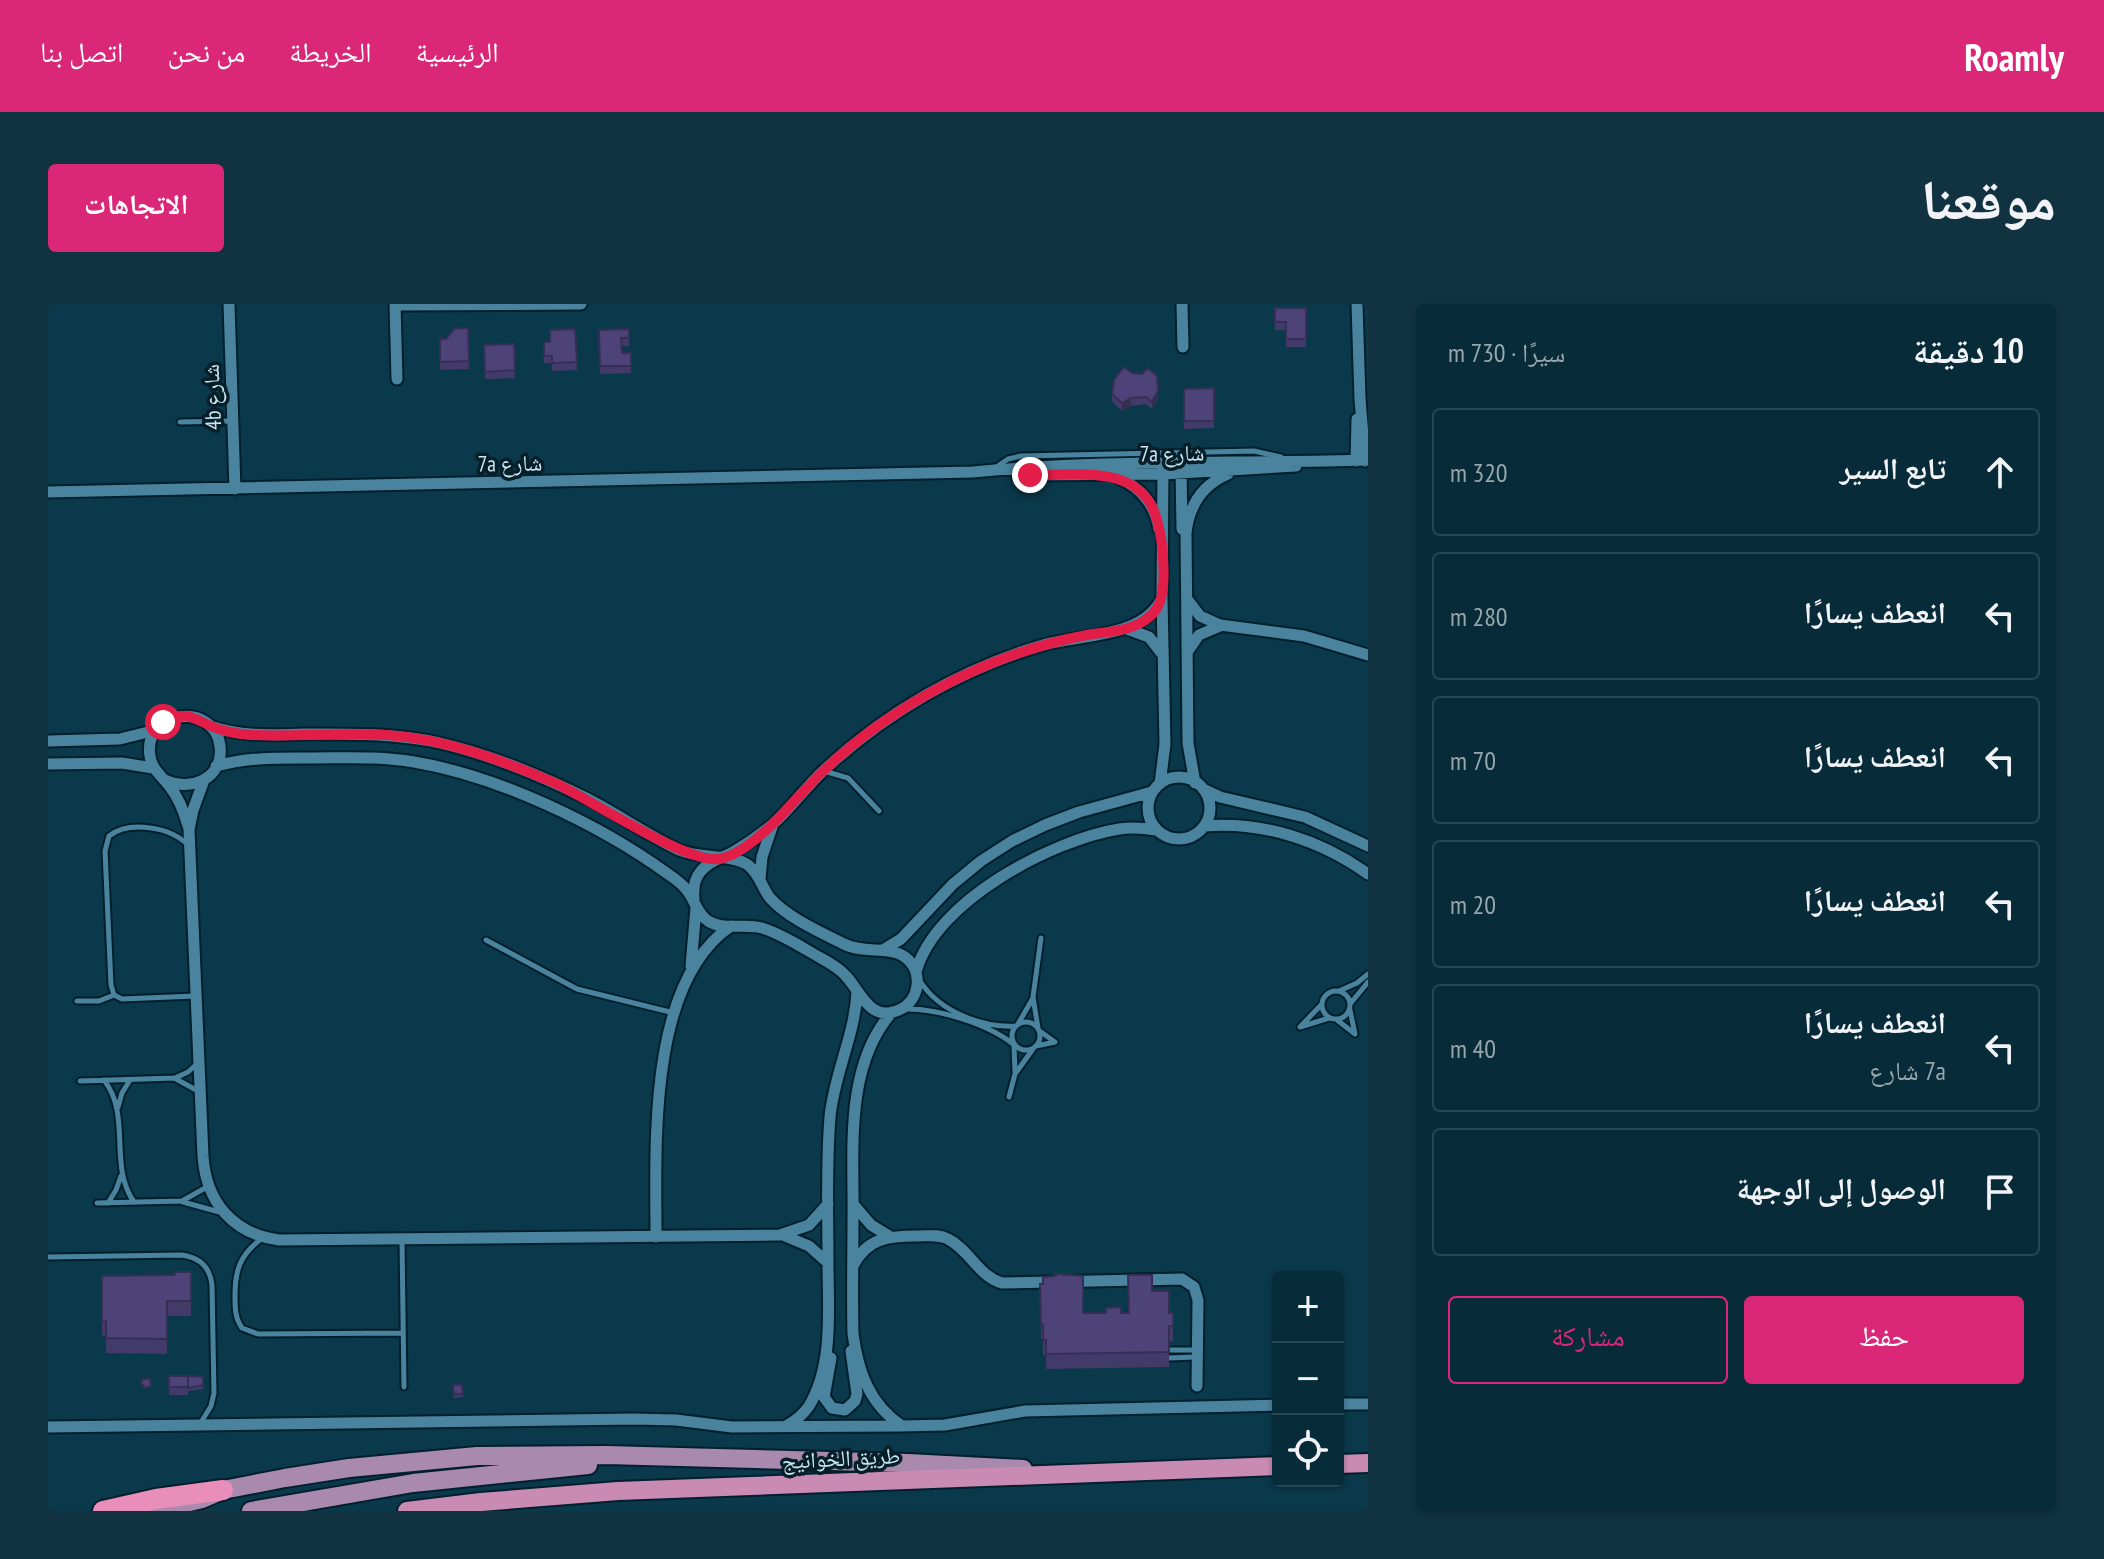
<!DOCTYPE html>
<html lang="ar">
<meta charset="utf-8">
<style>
:root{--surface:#082b39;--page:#113341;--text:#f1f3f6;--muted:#98a7ae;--line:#294753;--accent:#db2777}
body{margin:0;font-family:"PT Sans Narrow","Noto Naskh Arabic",sans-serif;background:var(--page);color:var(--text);direction:rtl}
.controls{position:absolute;right:24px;bottom:24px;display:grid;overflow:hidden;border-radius:8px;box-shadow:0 2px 6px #0004}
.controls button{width:72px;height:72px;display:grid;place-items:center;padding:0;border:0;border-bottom:2px solid var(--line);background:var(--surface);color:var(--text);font:40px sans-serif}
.stop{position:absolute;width:24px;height:24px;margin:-18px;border:6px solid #e11d48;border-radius:50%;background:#fff}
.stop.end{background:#e11d48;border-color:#fff;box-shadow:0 2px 8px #0008}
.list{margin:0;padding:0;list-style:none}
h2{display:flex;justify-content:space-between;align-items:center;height:104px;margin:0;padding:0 32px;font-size:34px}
h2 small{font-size:26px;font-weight:400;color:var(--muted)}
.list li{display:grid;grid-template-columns:52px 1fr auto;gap:24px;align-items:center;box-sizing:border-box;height:128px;margin:0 16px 16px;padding:0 16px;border:2px solid var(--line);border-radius:8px}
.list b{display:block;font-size:30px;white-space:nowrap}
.list p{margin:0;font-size:26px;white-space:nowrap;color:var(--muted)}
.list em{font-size:26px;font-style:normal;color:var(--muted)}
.actions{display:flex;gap:16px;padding:24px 32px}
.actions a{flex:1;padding:18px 0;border:2px solid var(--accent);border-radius:8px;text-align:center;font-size:28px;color:var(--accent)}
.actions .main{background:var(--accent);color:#fff}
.icon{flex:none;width:44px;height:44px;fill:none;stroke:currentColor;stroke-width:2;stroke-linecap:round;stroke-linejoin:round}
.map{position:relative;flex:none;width:1320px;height:1207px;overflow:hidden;direction:ltr;border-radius:8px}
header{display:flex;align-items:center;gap:48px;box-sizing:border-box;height:112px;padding:0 40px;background:var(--accent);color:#fff}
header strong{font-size:38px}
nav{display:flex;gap:44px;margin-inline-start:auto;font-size:28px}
.intro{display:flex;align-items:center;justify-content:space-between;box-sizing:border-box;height:192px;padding:0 48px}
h1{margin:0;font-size:56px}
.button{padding:20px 36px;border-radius:8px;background:var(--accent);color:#fff;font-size:28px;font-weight:700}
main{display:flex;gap:48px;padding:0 48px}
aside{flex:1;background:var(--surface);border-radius:8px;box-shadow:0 2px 6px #0004}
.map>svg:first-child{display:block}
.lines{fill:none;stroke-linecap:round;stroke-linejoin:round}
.service-casing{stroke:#011f2c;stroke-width:9}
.minor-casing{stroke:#011f2c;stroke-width:15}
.primary-casing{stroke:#011f2c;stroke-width:22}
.trunk-casing{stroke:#011f2c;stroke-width:22}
.motorway-casing{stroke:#011f2c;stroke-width:24}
.service{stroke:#4a839d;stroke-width:5}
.minor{stroke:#4a839d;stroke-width:11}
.primary{stroke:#a989ae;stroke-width:18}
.trunk{stroke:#c98bb4;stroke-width:18}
.motorway{stroke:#e98db9;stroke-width:20}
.wall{fill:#423a68}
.shaded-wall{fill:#362f55}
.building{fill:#4d4379;stroke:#362f55;stroke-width:2}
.route{stroke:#e11d48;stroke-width:10}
.labels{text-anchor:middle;stroke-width:7;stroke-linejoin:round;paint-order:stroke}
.street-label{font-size:22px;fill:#c9e6f5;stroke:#071f29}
</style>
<header>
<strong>Roamly</strong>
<nav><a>الرئيسية</a><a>الخريطة</a><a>من نحن</a><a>اتصل بنا</a></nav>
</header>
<div class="intro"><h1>موقعنا</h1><a class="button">الاتجاهات</a></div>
<main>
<aside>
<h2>10 دقيقة<small>سيرًا · 730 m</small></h2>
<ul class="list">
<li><svg class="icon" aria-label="ahead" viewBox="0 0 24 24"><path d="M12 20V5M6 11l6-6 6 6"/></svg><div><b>تابع السير</b></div><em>320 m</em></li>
<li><svg class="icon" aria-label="left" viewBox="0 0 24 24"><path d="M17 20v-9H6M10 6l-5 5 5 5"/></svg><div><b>انعطف يسارًا</b></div><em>280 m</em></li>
<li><svg class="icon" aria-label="left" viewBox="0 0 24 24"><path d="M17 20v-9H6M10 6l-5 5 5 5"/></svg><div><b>انعطف يسارًا</b></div><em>70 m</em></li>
<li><svg class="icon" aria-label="left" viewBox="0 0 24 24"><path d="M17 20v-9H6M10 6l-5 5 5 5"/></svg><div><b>انعطف يسارًا</b></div><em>20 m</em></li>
<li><svg class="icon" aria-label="left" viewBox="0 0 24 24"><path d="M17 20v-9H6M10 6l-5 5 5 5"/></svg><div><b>انعطف يسارًا</b><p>7a شارع</p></div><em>40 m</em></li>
<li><svg class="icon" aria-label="arrive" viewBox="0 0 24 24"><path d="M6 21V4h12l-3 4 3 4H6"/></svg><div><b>الوصول إلى الوجهة</b></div></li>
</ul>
<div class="actions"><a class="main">حفظ</a><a>مشاركة</a></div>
</aside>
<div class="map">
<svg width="1320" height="1207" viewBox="0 0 1320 1207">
<rect width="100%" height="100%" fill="#0b394c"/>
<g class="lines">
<!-- service casing -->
<g class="service-casing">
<path id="service" d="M132 118 184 117
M947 164 960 155 973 152 1206 147 1233 153
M776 467 800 474 831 507
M141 542C123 523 82 516 61 532L57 547 63 681 66 691 74 695 147 692
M438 636 529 685 626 709
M872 677C891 707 933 724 968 722
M1274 701a14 14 0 1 1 28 0a14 14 0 1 1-28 0Z
M1291 687 1309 679 1320 670
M29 697H51L66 691
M1302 700 1320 678
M1273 701 1252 723 1281 714
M857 705C889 704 940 720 965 740
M1289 716 1307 730 1302 706
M964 732a14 14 0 1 1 28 0a14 14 0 1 1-28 0Z
M970 720 985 694
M990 724 985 693 993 634
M966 742 967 768
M988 742 1007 738 993 728
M128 775 150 787
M56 776C84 812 60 861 86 898
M32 777 127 774 140 768 150 759
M961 793 967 770 985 745
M70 803 74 789 82 776
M135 898 175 909
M49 899 134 897 159 883
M60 899 68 886 73 872
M213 935C192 951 187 966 187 992 187 1004 187 1014 194 1024L210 1030 355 1029
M354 937 356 1083
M0 953 133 951C151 953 162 963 164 981L166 1089 163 1102 152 1120
M1121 1046H1149
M1121 1054 1148 1053"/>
</g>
<!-- minor casing -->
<g class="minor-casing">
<path id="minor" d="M181 0 187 185
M347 0 349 75
M1134 0 1135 43
M1309 0 1312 95 1317 157
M347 1 533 0
M1308 157 1309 115
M1133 163 1134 225
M969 171 1115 170 1248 162
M1069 173C1092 183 1107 200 1111 225
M0 188 925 168C1056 155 1189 160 1320 156
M1139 295 1152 312 1172 321 1256 332 1320 351
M1079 325 1101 333 1115 351
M1140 347 1151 331 1172 322
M162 422C194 433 224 431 257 430 302 430 347 429 392 439 443 451 494 472 540 495 571 511 599 531 631 546 652 555 684 550 700 561 711 569 714 584 722 594 740 614 772 628 796 640 815 650 842 642 857 653 876 667 872 697 851 706 821 719 813 687 797 671 790 663 780 658 771 653 753 643 734 630 714 624 697 619 676 627 660 617 648 609 647 595 638 585 633 579 626 574 620 570 551 520 450 472 366 458 332 452 297 454 263 454 231 454 200 453 168 462
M0 437 72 435 108 426
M0 460 74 459 105 464
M1100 504a31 31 0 1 1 62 0a31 31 0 1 1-62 0Z
M117 476C142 488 176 475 172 442 166 396 94 407 102 452 104 466 114 472 122 483 131 494 136 508 140 522
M156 476 145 506 141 526 155 852C158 898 185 930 231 936L732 931 761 921 780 900
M1147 479 1140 439 1138 229C1141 202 1154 181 1180 170
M1112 480 1117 440 1114 294 1115 164
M1155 485 1172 493 1257 513 1320 542
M1156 522C1214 517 1273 536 1320 570
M712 575 714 553 724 523
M646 595C645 585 646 575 653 567 661 557 674 554 685 548 699 540 712 531 725 520 743 504 757 484 775 467 837 409 913 365 995 341 1034 330 1095 334 1114 294
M835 646 853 635 905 580 933 557 964 537 997 521 1031 508 1104 488
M643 662 648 604
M868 668C887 597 1004 536 1071 525 1084 523 1096 524 1108 526
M844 708C796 763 806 846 805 914 805 952 804 991 805 1030 810 1067 821 1100 854 1122
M806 901 823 921 841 932
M737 932 761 942 780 959
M608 933C608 842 599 679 683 622
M805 962C819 934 840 932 869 932 879 932 891 930 900 935 922 946 930 972 954 979L1134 975 1146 983 1150 996 1149 1082
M783 1054 776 1093 784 1104 797 1106 807 1097 809 1090 803 1047
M1290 1100H1320
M738 1122C747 1117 755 1111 761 1102 786 1060 780 1005 780 959 780 910 778 861 782 813 786 770 807 731 809 688
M0 1123 586 1115 628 1116 684 1123 854 1122 897 1121 977 1107 1230 1101"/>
</g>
<!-- primary casing -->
<g class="primary-casing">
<path id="primary" d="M104 1207 154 1195 175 1186 237 1174 301 1164 429 1152 558 1151 860 1159 975 1165
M203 1207 365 1179 540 1161"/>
</g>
<!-- trunk casing -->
<g class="trunk-casing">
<path id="trunk" d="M1290 1160 1320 1159
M359 1207 433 1198 570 1187 1230 1162"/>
</g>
<!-- motorway casing -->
<g class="motorway-casing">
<path id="motorway" d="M55 1207 108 1195 175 1186"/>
</g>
<!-- service -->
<use href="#service" class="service"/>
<!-- minor -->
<use href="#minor" class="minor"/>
<!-- primary -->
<use href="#primary" class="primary"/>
<!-- trunk -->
<use href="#trunk" class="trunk"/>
<!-- motorway -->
<use href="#motorway" class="motorway"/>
</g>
<!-- wall -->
<path class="wall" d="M1227 4H1258V43H1238V26H1227Z
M420 24 421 65 392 66V35H398Z
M527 25 529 66 504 67V59H496V38H502Z
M581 25V42H573L574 49H583V69L552 70 551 26Z
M466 40 467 74 437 75 436 41Z
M1166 84V124L1136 125V85Z
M1064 90 1110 94 1104 105 1098 100 1083 102 1074 107 1064 97Z
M143 968V1012H119V1050L58 1049V1032H54V972L127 971Z
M1007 970 1035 1009H1080L1104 987 1121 1009 1125 1022V1037H1121V1063L998 1065V1051H995V1035H993L992 980 1007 972Z
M121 1072 155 1073V1085L140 1087V1091H121Z
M405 1081H414L415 1093 406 1094Z"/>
<!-- shaded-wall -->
<path class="shaded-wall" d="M1110 86V94L1104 105V98Z
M1083 94V102L1074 107V99Z"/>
<!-- building -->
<path class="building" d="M1227 4H1258V35H1238V18H1227Z
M420 24 421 57 392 58V35H398L406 25Z
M527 25 529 58 504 59V52H496V38H502V26Z
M581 25V34H573L574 49H583V62H552L551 26Z
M466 40 467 66 437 68 436 41Z
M1076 63 1084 69 1094 70 1100 64 1109 72 1110 86 1104 98 1098 93 1083 94 1074 99 1064 90 1066 76Z
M1166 84V117H1136V85Z
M127 968H143V997H119V1035L58 1034V1017H54V972L127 971Z
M1007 970 1035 972V1009H1058V1004L1073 1003V1009H1081L1080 971H1104V987H1121V1009L1125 1008V1022H1121V1048L998 1050V1036H995V1020H993L992 980H995V973L1008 972Z
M121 1072H140V1083H121Z
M140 1072 155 1073V1081L140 1084Z
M95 1075H102L103 1082 97 1084 93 1078Z
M405 1081H414L415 1090H406Z"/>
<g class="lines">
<!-- route -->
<path class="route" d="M115 418C139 406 144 414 165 423 177 428 191 430 204 431 249 433 294 428 339 431 398 435 453 456 507 479 541 495 640 560 671 555 706 549 748 493 773 469 794 449 817 430 841 414 900 374 969 344 1039 331 1062 327 1090 328 1107 307 1121 290 1115 237 1109 216 1094 158 1027 172 982 171"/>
</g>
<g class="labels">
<!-- street labels -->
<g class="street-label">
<text transform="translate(164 93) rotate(-92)" y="8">4b شارع</text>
<text transform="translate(1124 149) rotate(-1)" y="8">7a شارع</text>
<text transform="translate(462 159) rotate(-1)" y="8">7a شارع</text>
<text transform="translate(793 1154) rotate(-3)" y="8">طريق الخوانيج</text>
</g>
</g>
</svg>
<div class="controls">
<button>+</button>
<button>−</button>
<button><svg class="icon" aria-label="locate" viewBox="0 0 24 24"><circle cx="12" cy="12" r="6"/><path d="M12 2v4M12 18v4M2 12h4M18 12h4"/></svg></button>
</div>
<div class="stop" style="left:115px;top:418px"></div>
<div class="stop end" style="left:982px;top:171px"></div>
</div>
</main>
